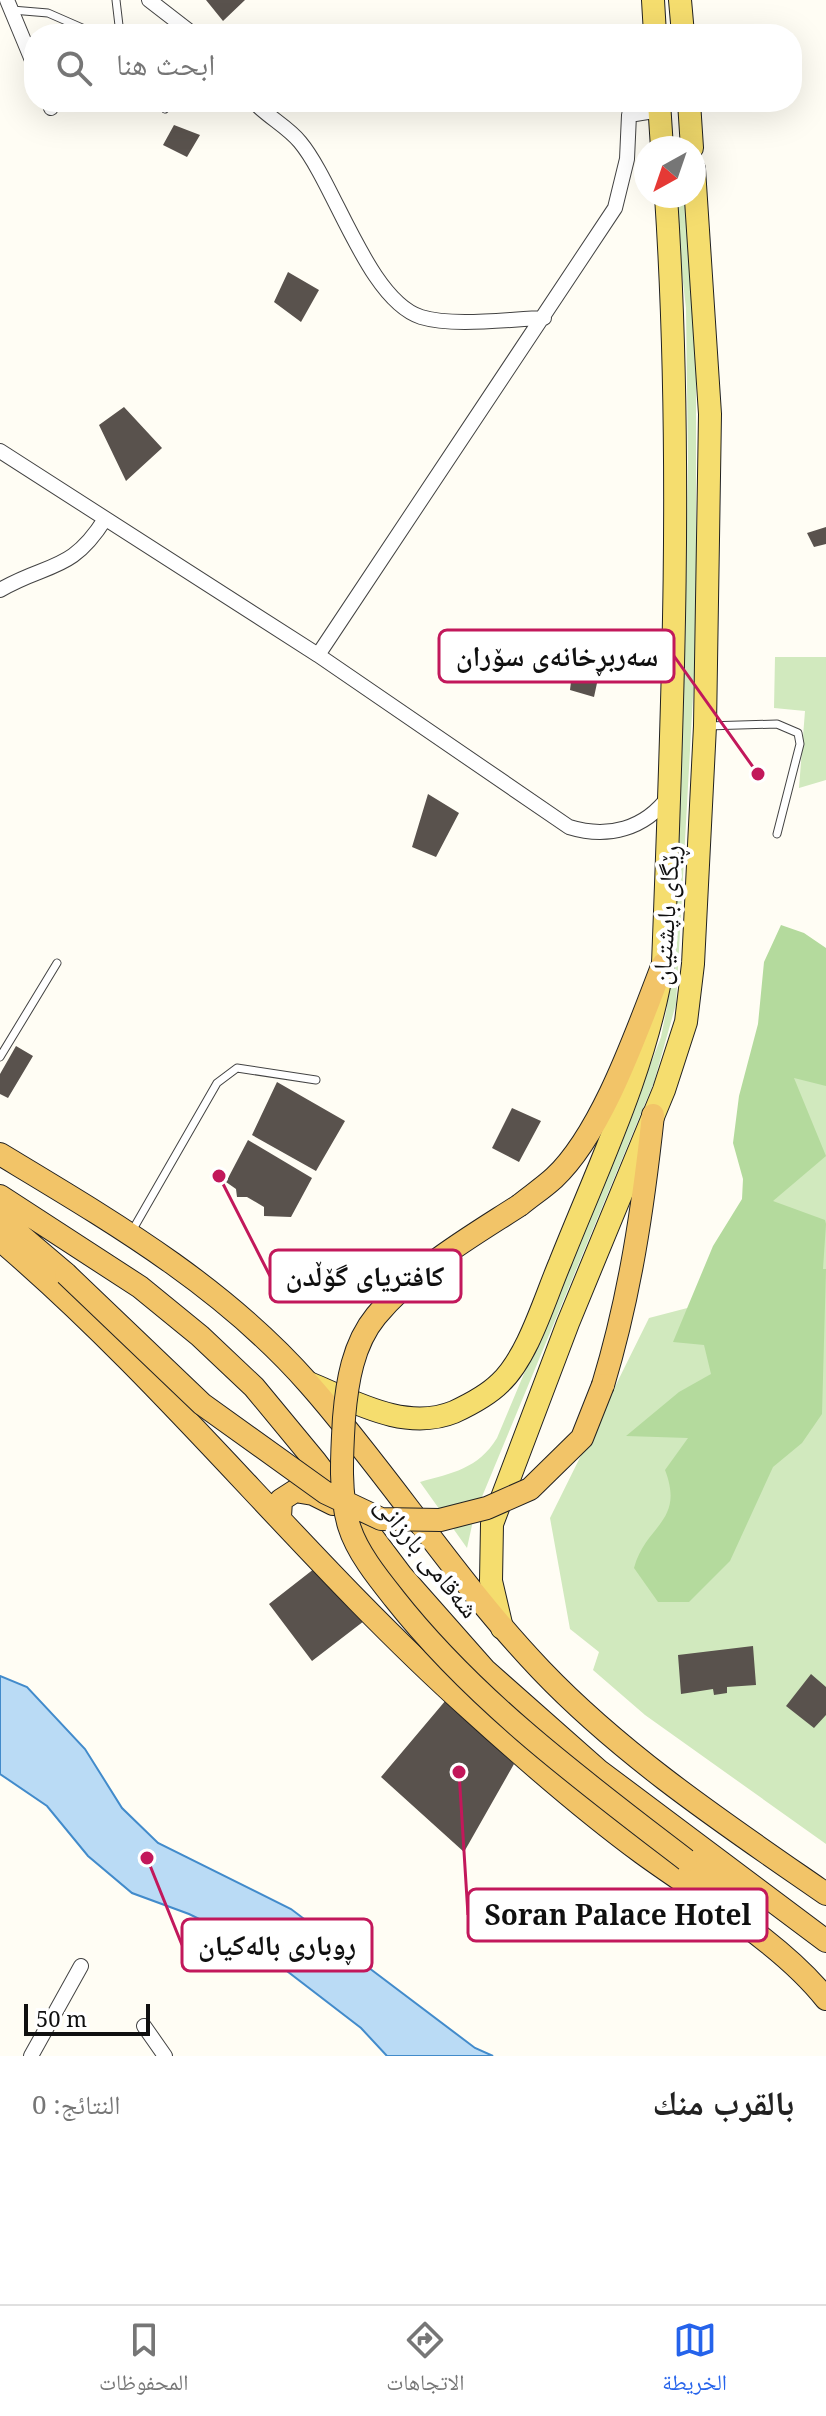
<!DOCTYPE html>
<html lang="ar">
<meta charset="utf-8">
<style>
:root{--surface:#fff;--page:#f2f2f2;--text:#222;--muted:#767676;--line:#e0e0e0;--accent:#2563eb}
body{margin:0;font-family:"Noto Serif","Noto Naskh Arabic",serif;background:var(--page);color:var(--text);direction:rtl}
.compass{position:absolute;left:634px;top:136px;width:72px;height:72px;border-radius:50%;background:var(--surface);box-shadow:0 8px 32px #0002;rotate:220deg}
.scale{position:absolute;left:24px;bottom:20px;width:126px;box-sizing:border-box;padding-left:8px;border:4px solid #101010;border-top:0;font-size:22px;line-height:28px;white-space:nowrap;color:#101010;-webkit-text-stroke:6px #fff;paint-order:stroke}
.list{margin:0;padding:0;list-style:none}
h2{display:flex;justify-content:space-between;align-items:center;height:104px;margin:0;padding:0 32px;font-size:34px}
h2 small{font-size:26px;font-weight:400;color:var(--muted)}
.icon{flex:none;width:44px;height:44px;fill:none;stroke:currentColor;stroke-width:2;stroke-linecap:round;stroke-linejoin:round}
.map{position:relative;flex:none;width:826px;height:2056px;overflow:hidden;direction:ltr}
.search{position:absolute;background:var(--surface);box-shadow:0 8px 32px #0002;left:24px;right:24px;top:24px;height:88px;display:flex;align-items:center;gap:20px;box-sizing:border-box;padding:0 28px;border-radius:32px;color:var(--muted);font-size:30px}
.sheet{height:248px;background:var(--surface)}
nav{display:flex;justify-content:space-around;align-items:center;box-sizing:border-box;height:112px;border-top:2px solid var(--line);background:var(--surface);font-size:22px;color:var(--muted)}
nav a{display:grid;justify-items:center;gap:4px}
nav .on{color:var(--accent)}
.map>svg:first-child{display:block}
.green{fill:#d1e9be}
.forest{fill:#b4da9d}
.water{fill:#badbf5;stroke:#428bcb;stroke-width:2}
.building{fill:#59524d}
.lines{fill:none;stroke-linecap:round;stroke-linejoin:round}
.service-casing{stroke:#434343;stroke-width:9}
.minor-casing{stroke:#434343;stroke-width:16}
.primary-casing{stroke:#212121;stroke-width:24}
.trunk-casing{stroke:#212121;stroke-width:24}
.service{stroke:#fff;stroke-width:7}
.minor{stroke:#fff;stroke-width:14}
.primary{stroke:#f5dd6e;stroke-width:22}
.trunk{stroke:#f2c468;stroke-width:22}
.trunk-bridge-casing{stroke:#212121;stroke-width:24;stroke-linecap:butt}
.trunk-bridge{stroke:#f2c468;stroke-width:22}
.labels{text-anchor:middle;stroke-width:8;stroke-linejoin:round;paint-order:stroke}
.street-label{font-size:26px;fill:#101010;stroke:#fff}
.leader{fill:none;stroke:#c2185b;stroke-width:3}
.callout-dot{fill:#c2185b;stroke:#fff;stroke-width:3}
.callout{fill:#fff;stroke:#c2185b;stroke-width:3}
.callout-label{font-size:28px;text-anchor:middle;font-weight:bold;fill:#101010}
</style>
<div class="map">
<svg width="826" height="2056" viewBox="0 0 826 2056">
<rect width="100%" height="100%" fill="#fffdf4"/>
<!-- green -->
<path class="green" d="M673 196H685L696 351V641L676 1004 654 1082 474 1516 467 1548 420 1482C452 1473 478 1469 497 1438L617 1152 661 1037 667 1007 685 652 688 462 686 308Z
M775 657H826V780L799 788 805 711 774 708Z
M826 962V1844L645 1715 593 1670 599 1652 570 1629 550 1518 649 1318 718 1300Z"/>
<!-- forest -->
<path class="forest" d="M781 925 804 933 826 948V1086L794 1078 826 1156 773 1201 825 1220 826 1224 823 1269H826L822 1414 802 1443 773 1467 730 1561 689 1602H658L634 1568C646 1524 685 1522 665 1470L688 1438 626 1436 679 1392 711 1374 704 1345 673 1342 713 1246 742 1199 743 1179 733 1143 739 1096 758 1024 764 962Z"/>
<!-- water -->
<path class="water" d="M0 1676 27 1687 85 1749 122 1808 158 1843 291 1909 475 2048 493 2056H387L361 2028 253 1945 189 1914 132 1893 88 1856 47 1806 0 1774Z"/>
<!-- building -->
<path class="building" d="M206 0H245L223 21Z
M174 125 200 135 187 157 163 145Z
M288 272 319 290 301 322 274 302Z
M124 407 162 448 126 481 99 425Z
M826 527V544L814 547 807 533Z
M574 656 602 660 594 697 570 690Z
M428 794 459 813 436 857 412 847Z
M16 1046 33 1056 8 1098 0 1094V1074Z
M277 1082 345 1121 316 1171 252 1135Z
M512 1108 541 1121 519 1162 492 1148Z
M248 1140 312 1178 291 1217 264 1216V1207L247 1197H237L236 1189 226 1182Z
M319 1565 364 1621 312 1661 269 1604Z
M753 1646 756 1685 727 1687V1693L714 1695 713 1689 681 1694 678 1655Z
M811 1674 826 1687V1715L814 1728 786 1706Z
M446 1700 514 1764 464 1852 381 1777Z"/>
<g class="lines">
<!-- service casing -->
<g class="service-casing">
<path id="service" d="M116 0 120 34
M12 10 48 13 96 34
M161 102 165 109
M707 726 777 724 798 733 800 744 777 834
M0 1057 57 963
M132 1231 217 1083 237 1068 316 1080"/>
</g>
<!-- minor casing -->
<g class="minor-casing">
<path id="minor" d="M7 0 34 65
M149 0 193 34
M49 102 51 108
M254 102C268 117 288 127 300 142 335 184 368 300 421 317 454 327 509 319 544 318
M0 451 318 655 569 827C608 839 645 829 669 796
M0 590C48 562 71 573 105 519
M318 655 615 208 627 159 629 115 660 110
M144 2026 165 2056
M31 2056 81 1966"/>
</g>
<!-- primary casing -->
<g class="primary-casing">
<path id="primary" d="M653 0 655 34
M680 0 683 34
M659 102 662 148
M689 102 692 148
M309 1383C353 1401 405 1432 454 1412 469 1405 488 1395 500 1383 528 1357 545 1298 560 1263 599 1165 646 1069 663 964 673 708 683 452 666 196
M502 1628 491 1581 492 1524 568 1323 664 1090 686 1022 693 964 705 726 710 414 694 169"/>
</g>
<!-- trunk casing -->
<g class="trunk-casing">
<path id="trunk" d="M0 1154C111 1221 222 1285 309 1384 390 1476 456 1581 541 1670 624 1757 728 1826 826 1894
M0 1196 140 1287 200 1336 254 1387 316 1462 402 1576 485 1670 598 1770 826 1941
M520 1205C531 1196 543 1188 554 1178 603 1132 638 1028 663 964
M0 1218 66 1274
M0 1240C169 1384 305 1561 470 1709 525 1759 582 1809 642 1853 701 1896 781 1942 826 1999
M603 1385C630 1296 643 1208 653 1115
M280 1517 281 1500 295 1491 313 1494 333 1504
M686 1860 743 1896"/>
</g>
<!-- service -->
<use href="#service" class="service"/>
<!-- minor -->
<use href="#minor" class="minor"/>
<!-- primary -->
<use href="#primary" class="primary"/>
<!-- trunk -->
<use href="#trunk" class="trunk"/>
<!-- trunk-bridge casing -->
<g class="trunk-bridge-casing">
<path id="trunk-bridge" d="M520 1205C469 1238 416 1268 376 1316 353 1344 347 1382 344 1418 342 1452 339 1493 349 1526 357 1552 378 1578 394 1598 475 1701 583 1781 686 1860
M66 1274 202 1404 326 1493 381 1519 440 1520 487 1508 530 1489 582 1438 603 1385"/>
</g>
<!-- trunk-bridge -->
<use href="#trunk-bridge" class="trunk-bridge"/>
</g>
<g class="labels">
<!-- street labels -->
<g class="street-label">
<text transform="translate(666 915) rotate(-86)" y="9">ڕێگای باپشتیان</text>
<text transform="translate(427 1557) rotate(51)" y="9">شەقامی بارزانی</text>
</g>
</g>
<!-- callouts -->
<path class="leader" d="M758 774L674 656M219 1176L270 1276M459 1772L468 1915M147 1858L182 1945"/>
<g class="callout-dot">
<circle cx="758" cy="774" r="8"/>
<circle cx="219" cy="1176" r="8"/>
<circle cx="459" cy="1772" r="8"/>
<circle cx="147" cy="1858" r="8"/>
</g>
<g class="callout">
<rect x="439" y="630" width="235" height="52" rx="8"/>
<rect x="270" y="1250" width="191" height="52" rx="8"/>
<rect x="468" y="1889" width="299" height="52" rx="8"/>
<rect x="182" y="1919" width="190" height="52" rx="8"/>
</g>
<g class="callout-label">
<text x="557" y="666">سەربڕخانەی سۆران</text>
<text x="365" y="1286">کافتریای گۆڵدن</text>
<text x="618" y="1925">Soran Palace Hotel</text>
<text x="277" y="1955">ڕوباری بالەکیان</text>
</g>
</svg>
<svg class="compass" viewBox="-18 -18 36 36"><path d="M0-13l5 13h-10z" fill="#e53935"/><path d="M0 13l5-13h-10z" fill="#767676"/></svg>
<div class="scale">50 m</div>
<div class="search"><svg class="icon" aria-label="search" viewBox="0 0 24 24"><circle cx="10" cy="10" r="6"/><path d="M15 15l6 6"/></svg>ابحث هنا</div>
</div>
<section class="sheet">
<h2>بالقرب منك<small>النتائج: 0</small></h2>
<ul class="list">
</ul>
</section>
<nav>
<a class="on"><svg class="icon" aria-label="map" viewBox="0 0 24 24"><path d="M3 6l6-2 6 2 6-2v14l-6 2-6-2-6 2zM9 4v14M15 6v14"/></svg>الخريطة</a>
<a><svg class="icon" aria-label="directions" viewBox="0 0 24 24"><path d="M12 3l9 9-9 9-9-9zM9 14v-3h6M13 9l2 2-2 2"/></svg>الاتجاهات</a>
<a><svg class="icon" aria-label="saved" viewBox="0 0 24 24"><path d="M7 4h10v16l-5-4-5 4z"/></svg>المحفوظات</a>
</nav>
